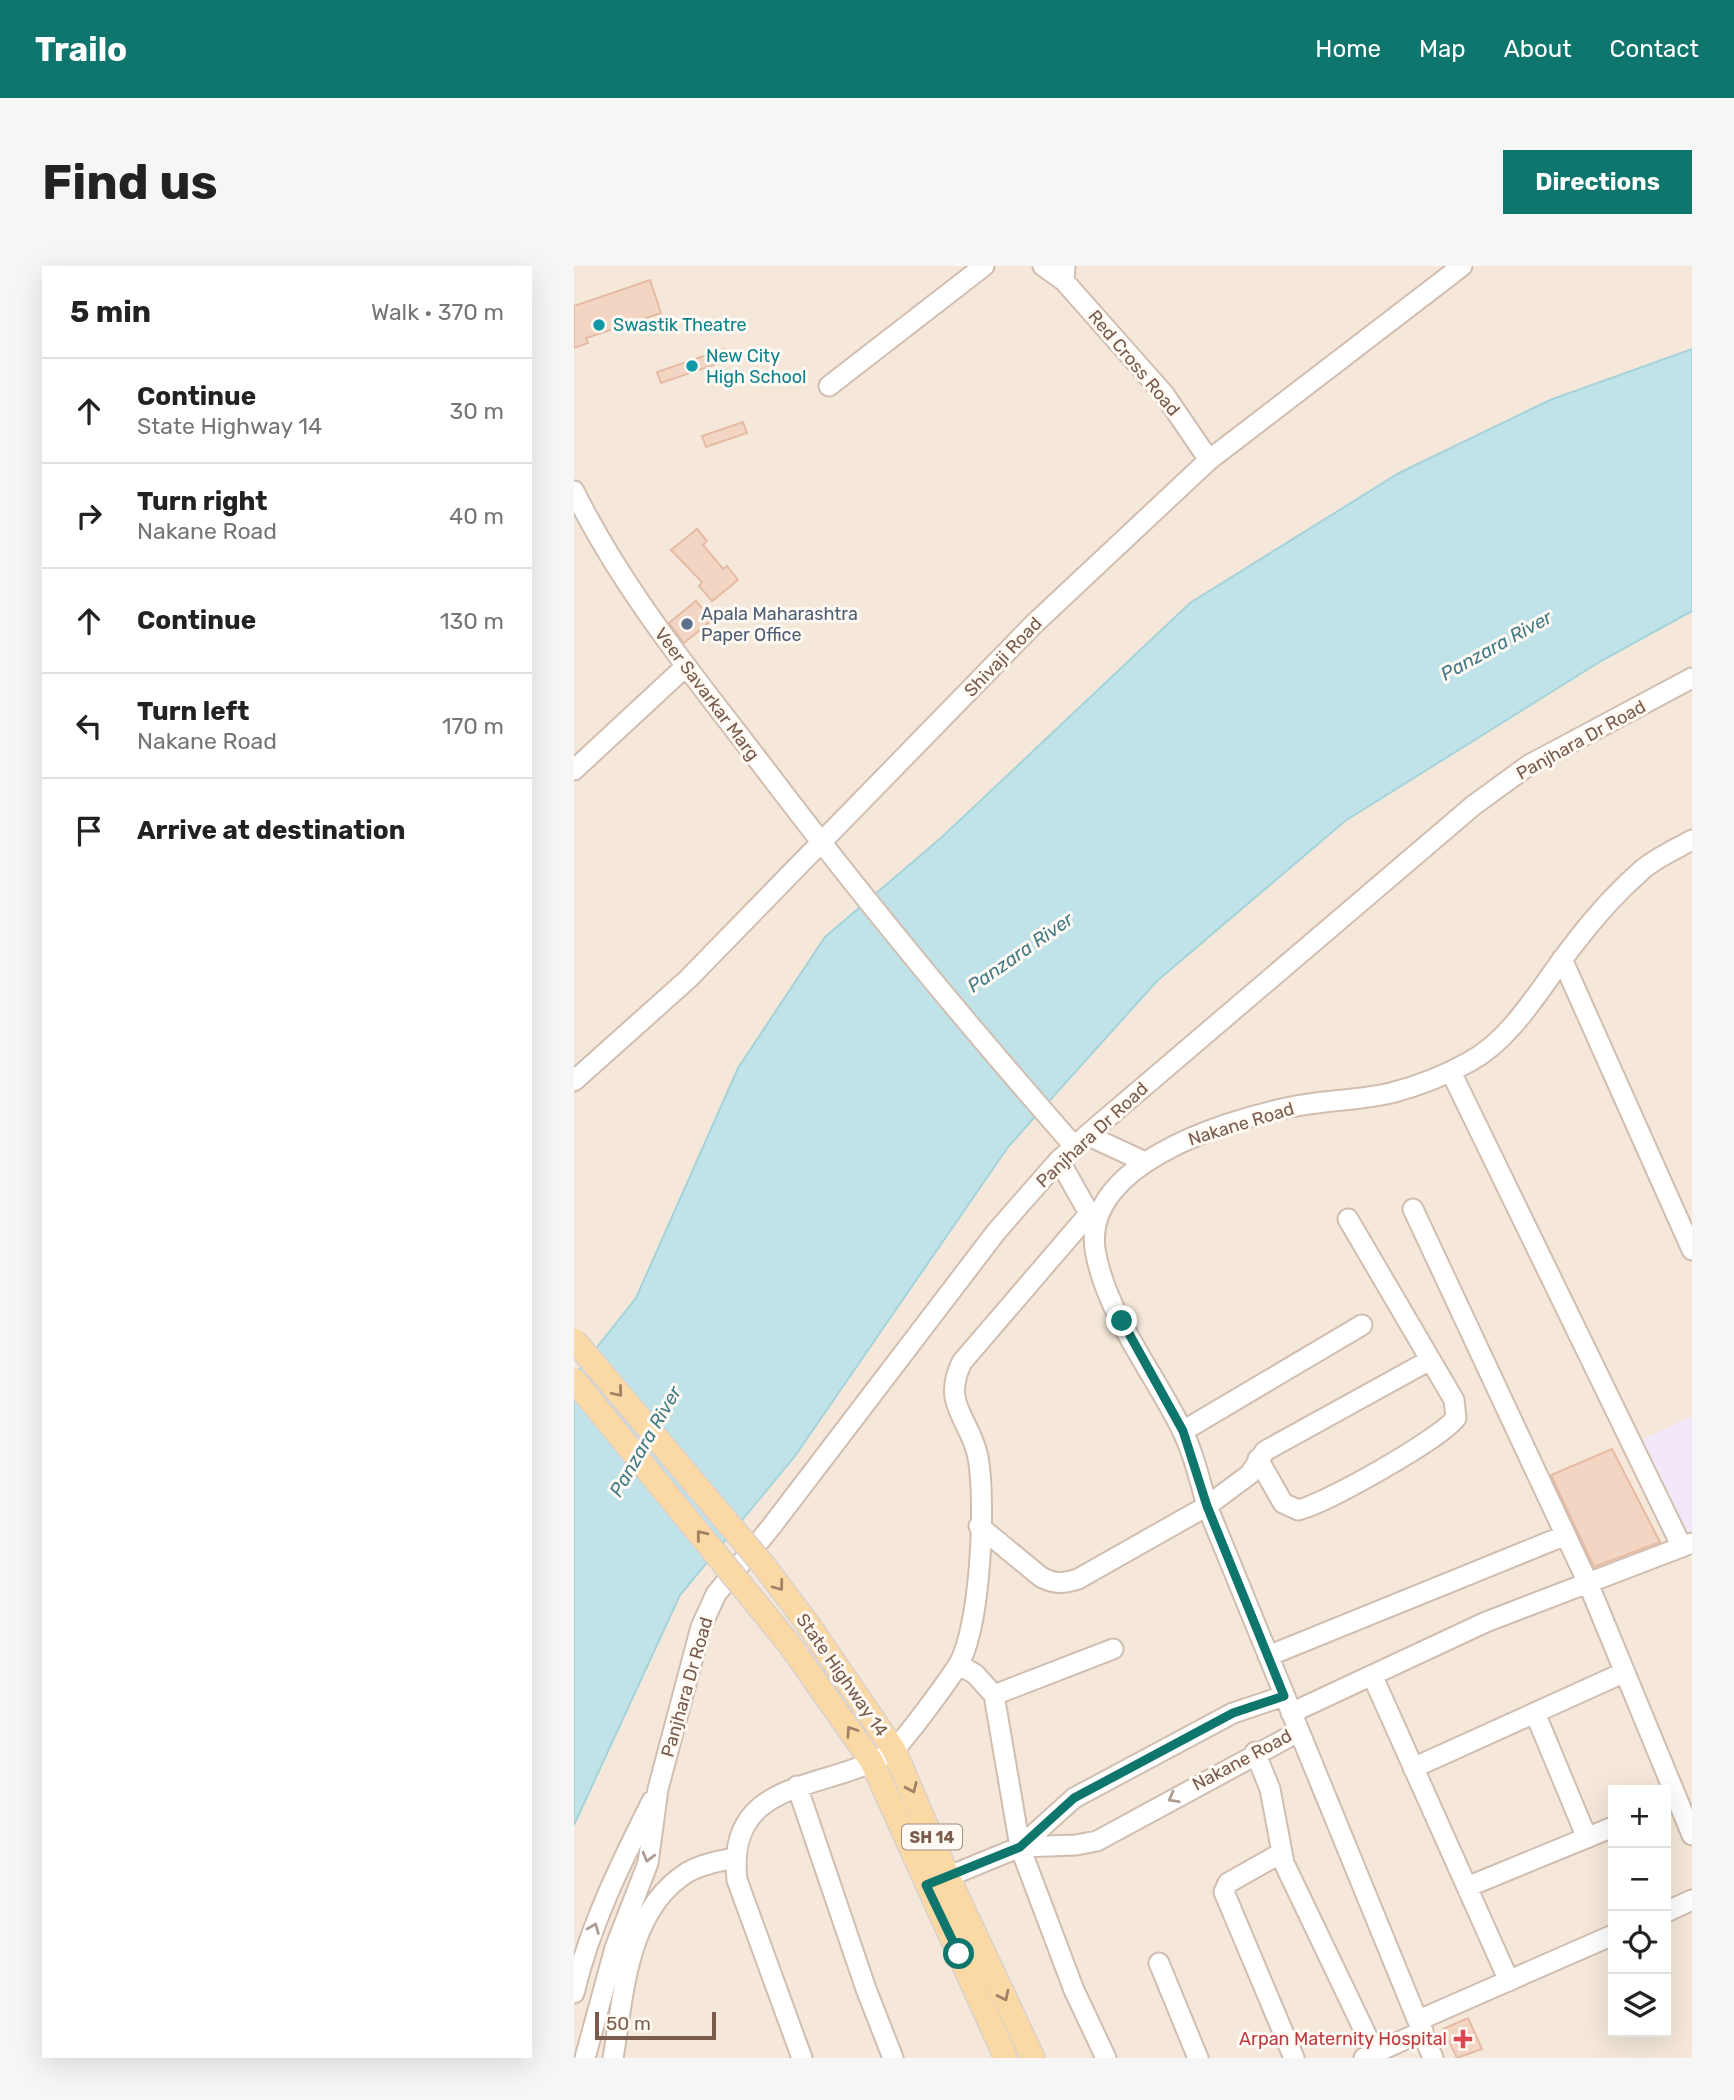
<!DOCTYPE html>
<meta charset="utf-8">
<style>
:root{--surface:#fff;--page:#f6f6f6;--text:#222;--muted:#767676;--line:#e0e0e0;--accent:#0f766e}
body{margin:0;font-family:Rubik,sans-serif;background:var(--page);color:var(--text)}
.controls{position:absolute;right:21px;bottom:21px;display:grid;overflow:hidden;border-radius:0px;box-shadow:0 7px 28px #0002}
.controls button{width:63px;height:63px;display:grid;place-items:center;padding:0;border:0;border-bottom:2px solid var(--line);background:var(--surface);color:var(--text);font:35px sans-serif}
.scale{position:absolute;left:21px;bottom:18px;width:121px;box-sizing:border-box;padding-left:7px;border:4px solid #7a5c4d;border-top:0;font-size:19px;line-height:24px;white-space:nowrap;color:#7a5c4d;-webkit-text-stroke:5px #fffaf3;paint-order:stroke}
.stop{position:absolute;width:21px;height:21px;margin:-16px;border:5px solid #0f766e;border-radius:50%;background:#fff}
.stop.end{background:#0f766e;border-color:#fff;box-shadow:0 2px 7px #0008}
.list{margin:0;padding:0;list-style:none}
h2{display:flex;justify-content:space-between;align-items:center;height:91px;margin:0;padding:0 28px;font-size:30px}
h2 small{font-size:23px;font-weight:400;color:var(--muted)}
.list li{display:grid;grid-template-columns:46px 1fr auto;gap:21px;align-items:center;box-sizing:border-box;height:105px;padding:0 28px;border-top:2px solid var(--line)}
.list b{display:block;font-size:26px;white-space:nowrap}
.list p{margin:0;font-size:23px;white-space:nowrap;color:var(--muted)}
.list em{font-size:23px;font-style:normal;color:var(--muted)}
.icon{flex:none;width:38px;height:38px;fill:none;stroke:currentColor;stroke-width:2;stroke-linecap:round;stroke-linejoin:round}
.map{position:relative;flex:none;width:1118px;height:1792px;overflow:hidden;border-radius:0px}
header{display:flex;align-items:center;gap:42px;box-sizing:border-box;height:98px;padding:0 35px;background:var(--accent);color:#fff}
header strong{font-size:33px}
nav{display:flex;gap:38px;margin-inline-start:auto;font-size:24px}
.intro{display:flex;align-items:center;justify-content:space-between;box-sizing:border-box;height:168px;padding:0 42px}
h1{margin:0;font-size:49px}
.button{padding:18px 32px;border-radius:0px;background:var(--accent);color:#fff;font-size:24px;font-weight:700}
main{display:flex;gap:42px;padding:0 42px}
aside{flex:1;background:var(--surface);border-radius:0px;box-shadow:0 7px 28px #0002}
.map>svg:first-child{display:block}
.residential{fill:#f5e8da;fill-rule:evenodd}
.education{fill:#f3e8fa}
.water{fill:#bfe3e8;stroke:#a5d3da;stroke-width:2}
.building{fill:#f3d5c3;stroke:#e6bba3;stroke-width:2}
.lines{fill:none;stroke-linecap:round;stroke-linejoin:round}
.minor-casing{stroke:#d1beb0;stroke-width:23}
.major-casing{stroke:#dad1cd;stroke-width:26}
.minor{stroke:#fff;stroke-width:19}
.major{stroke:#fbd9a5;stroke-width:23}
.major-bridge-casing{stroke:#dad1cd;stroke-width:26;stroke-linecap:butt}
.major-bridge{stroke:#fbd9a5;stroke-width:23}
.oneway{stroke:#a18267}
.oneway2{stroke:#af9d94}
.route{stroke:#0f766e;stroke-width:9}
.culture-dot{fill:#0f9aa8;stroke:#fffaf3;stroke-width:2.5}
.service-dot{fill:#5c6f8a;stroke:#fffaf3;stroke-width:2.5}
.health-dot{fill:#e0444e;stroke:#fffaf3;stroke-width:2.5}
.labels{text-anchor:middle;stroke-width:6;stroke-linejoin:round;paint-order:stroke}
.shield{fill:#fffaf3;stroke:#a28b7f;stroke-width:2}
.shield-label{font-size:16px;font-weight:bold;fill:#7a5c4d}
.culture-label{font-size:18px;fill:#0d838f;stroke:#fffaf3;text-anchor:start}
.street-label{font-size:18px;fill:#7a5c4d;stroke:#fffaf3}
.service-label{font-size:18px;fill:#4e5e75;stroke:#fffaf3;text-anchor:start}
.health-label{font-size:18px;fill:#be3a42;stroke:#fffaf3;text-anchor:end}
.water-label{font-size:19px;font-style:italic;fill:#437c86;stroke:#fffaf3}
</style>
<header>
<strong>Trailo</strong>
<nav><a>Home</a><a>Map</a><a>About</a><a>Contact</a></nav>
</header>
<div class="intro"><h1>Find us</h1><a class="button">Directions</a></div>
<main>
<aside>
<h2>5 min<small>Walk · 370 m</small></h2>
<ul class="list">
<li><svg class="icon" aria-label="ahead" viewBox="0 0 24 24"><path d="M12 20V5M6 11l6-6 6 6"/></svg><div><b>Continue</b><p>State Highway 14</p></div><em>30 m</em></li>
<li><svg class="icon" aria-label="right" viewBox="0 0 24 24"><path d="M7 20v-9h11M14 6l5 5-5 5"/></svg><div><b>Turn right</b><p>Nakane Road</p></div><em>40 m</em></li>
<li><svg class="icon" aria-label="ahead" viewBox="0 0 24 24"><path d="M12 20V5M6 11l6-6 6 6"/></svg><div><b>Continue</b></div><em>130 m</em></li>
<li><svg class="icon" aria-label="left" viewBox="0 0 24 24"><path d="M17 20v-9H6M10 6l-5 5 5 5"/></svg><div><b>Turn left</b><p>Nakane Road</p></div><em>170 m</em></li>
<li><svg class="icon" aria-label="arrive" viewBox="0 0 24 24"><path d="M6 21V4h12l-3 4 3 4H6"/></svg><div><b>Arrive at destination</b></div></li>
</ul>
</aside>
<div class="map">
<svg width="1118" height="1792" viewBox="0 0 1118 1792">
<rect width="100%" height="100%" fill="#fdf6ec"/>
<!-- residential -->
<path class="residential" d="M0 0H1118V1792H0ZM1039 1524H1092V1766H1039Z"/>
<!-- education -->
<path class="education" d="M1118 1150V1267L1108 1271 1061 1177Z"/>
<!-- water -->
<path class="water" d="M1118 83V345L1027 395 771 555 583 715 434 881 221 1190 106 1329 0 1559V1110L62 1032 164 802 251 671 368 571 616 337 825 207 976 134Z"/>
<!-- building -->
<path class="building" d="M76 14 87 47 12 72 14 77 0 82V40Z
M150 83 154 94 87 117 83 106Z
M169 156 173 167 132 181 128 170Z
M123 263 133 275 129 279 149 303 153 300 164 314 138 335 125 320 128 316 97 284Z
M122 335 138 354 110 377 95 357Z
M1038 1183 1086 1276 1020 1301 977 1209Z
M894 1752 908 1783 883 1792 869 1763Z"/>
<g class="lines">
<!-- minor casing -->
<g class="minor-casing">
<path id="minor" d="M469 0 490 15
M491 0 490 15 590 128 635 194
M255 120 410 0
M0 225C50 326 120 410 188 499 287 630 392 757 500 880
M0 504 111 401
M988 693 1118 984
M877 806 1108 1281
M0 815 114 713 460 358 635 194 888 0
M513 869 571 896
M485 894 520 956
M839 943 1014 1317 1118 1569
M609 1165 788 1059
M684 1193 709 1237 724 1244C751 1238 866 1173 882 1152L880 1134 774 953
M405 1260 467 1311C480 1318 489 1318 504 1313L633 1240 676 1208 691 1185 856 1094
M694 1390 992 1269
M385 1399 401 1408 420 1429 446 1581 500 1724 532 1792
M798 1409 935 1715
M420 1429 539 1383
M717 1447 912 1356 1118 1277
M961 1447 1013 1572
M681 1486 696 1523 710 1597 801 1787
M839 1502 1051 1406
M223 1520 292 1723 319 1792
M446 1581 500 1532 659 1447 710 1430
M707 1587 654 1617 650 1626 720 1792
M361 1616 446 1581 502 1579 523 1575 724 1466
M893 1621 1039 1561
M1092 1646 1118 1634
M585 1697 624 1792
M0 1727C16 1659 47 1597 78 1535
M845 1754 1039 1669
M11 1792 41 1682 74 1597 84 1523 127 1361 142 1328 197 1261 422 966 485 894 513 869 900 539 955 499 1118 412
M39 1792C50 1729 52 1644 114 1606 128 1598 145 1595 160 1592
M228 1792 163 1614C151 1508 258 1526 318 1485 330 1476 373 1416 383 1401 407 1364 412 1235 404 1191 396 1152 367 1139 388 1096L515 948
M790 1792 849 1765
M859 1792 633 1240C626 1215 620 1188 608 1164 580 1107 535 1052 522 989 503 901 647 856 712 842 747 834 782 835 817 827 844 820 870 810 895 796 940 772 969 717 1000 678 1019 653 1044 625 1068 604 1082 592 1102 583 1118 574"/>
</g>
<!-- major casing -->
<g class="major-casing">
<path id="major" d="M236 1361 320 1484 374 1611 459 1792
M216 1379 298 1496 432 1792"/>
</g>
<!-- minor -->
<use href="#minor" class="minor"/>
<!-- major -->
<use href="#major" class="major"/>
<!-- major-bridge casing -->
<g class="major-bridge-casing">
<path id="major-bridge" d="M0 1074 191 1301 236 1361
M0 1114 216 1379"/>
</g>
<!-- major-bridge -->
<use href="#major-bridge" class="major-bridge"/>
</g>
<!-- one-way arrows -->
<defs><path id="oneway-chevron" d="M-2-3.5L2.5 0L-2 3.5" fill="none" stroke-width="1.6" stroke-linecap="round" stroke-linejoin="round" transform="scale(1.75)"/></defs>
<g class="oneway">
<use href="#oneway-chevron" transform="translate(44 1126) rotate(50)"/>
<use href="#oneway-chevron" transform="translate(127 1269) rotate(-129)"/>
<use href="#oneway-chevron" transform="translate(205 1320) rotate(53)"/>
<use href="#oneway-chevron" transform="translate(277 1465) rotate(-124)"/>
<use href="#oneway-chevron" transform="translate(338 1522) rotate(66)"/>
<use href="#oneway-chevron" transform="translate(430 1730) rotate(64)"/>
</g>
<g class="oneway2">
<use href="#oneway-chevron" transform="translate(599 1532) rotate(151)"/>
<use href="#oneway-chevron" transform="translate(74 1591) rotate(105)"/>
<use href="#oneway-chevron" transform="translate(20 1662) rotate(-68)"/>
</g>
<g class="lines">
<!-- route -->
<path class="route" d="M385 1688 352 1619 446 1581 500 1532 659 1447 710 1430 633 1240 609 1165 548 1055"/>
</g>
<!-- markers -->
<g class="culture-dot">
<circle cx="25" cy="59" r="7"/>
<circle cx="118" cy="100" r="7"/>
</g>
<circle class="service-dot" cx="113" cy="358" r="7"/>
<path class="health-dot" d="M885.5 1762.5h7v7h7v7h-7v7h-7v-7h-7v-7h7z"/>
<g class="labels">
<!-- shield labels -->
<rect class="shield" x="328" y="1558.5" width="60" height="25" rx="5"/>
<g class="shield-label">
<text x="358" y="1577">SH 14</text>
</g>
<!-- culture labels -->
<g class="culture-label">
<text x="39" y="65">Swastik Theatre</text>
<text x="132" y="96">New City<tspan x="132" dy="21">High School</tspan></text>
</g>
<!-- street labels -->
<g class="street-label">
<text transform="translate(560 97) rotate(50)" y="6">Red Cross Road</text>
<text transform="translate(429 391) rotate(-46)" y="6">Shivaji Road</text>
<text transform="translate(133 428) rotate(53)" y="6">Veer Savarkar Marg</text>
<text transform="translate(1007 474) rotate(-29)" y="6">Panjhara Dr Road</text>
<text transform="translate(667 858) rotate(-17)" y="6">Nakane Road</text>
<text transform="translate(518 869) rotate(-43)" y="6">Panjhara Dr Road</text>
<text transform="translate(268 1409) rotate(55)" y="6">State Highway 14</text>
<text transform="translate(113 1421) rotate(-74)" y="6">Panjhara Dr Road</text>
<text transform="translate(668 1494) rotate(-28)" y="6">Nakane Road</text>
</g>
<!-- service labels -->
<g class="service-label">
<text x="127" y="354">Apala Maharashtra<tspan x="127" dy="21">Paper Office</tspan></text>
</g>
<!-- health labels -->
<g class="health-label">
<text x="873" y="1779">Arpan Maternity Hospital</text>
</g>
<!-- water labels -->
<g class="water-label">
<text transform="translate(922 379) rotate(-29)" y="7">Panzara River</text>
<text transform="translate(446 686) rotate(-35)" y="7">Panzara River</text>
<text transform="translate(71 1175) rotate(-60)" y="7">Panzara River</text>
</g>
</g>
</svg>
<div class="controls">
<button>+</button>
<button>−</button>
<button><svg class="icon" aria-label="locate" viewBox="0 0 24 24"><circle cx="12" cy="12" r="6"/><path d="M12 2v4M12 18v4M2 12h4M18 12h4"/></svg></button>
<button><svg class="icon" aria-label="layers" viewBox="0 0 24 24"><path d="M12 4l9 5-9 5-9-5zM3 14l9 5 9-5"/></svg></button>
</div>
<div class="scale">50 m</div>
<div class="stop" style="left:385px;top:1688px"></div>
<div class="stop end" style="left:548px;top:1055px"></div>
</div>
</main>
